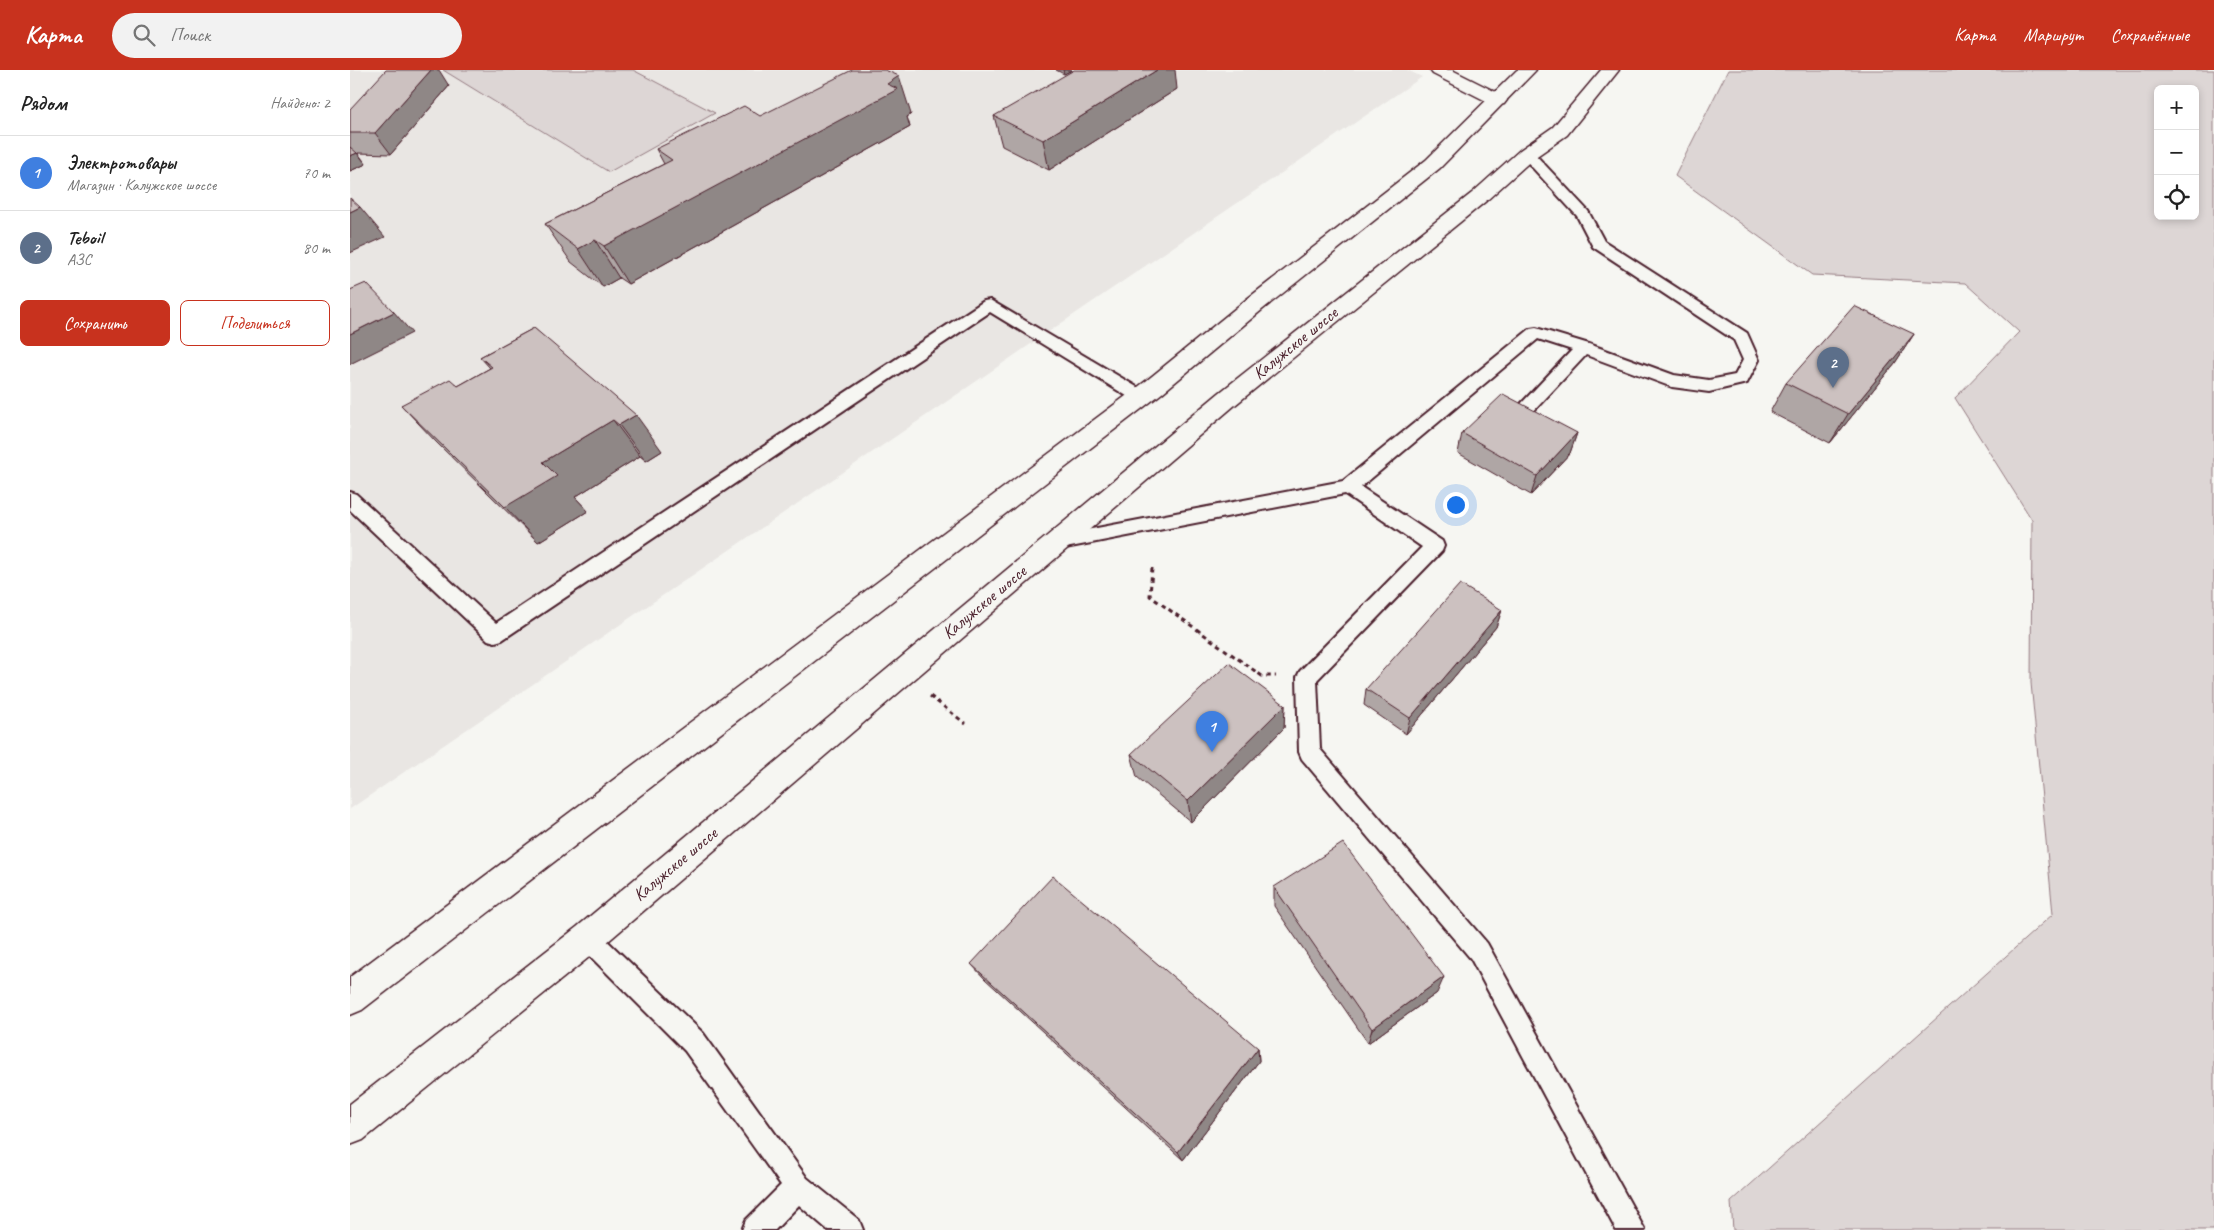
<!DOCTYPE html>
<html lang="ru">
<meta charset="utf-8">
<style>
:root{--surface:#fff;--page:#f2f2f2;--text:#222;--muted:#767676;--line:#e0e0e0;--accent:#c8321e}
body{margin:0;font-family:Caveat,sans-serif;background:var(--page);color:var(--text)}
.controls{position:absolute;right:15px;top:15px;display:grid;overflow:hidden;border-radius:8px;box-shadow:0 2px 8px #0003}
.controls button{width:45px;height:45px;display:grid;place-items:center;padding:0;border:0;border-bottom:1px solid var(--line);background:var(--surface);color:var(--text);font:25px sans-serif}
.you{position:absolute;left:1105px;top:434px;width:18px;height:18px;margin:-12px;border:4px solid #fff;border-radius:50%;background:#1a73e8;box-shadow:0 0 0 8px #1a73e833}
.badge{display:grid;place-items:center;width:32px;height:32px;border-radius:50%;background:var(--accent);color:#fff;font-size:16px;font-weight:700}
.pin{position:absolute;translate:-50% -41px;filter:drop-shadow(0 1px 2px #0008)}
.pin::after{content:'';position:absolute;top:26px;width:18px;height:15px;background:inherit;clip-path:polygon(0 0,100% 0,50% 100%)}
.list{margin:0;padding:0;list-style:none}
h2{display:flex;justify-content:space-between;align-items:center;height:65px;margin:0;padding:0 20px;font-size:21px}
h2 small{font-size:16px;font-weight:400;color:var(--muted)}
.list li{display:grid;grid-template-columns:32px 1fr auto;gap:15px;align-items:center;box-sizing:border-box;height:75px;padding:0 20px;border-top:1px solid var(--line)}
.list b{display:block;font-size:19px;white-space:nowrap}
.list p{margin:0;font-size:16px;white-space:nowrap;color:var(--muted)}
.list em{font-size:16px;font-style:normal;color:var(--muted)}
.actions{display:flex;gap:10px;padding:15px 20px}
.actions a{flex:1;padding:11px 0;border:1px solid var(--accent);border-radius:8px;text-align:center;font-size:18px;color:var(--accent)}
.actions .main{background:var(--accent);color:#fff}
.icon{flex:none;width:28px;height:28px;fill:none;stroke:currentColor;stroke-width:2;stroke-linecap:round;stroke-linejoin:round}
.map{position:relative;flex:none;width:1864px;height:1160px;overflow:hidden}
header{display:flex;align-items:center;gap:30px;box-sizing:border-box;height:70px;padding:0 25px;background:var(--accent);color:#fff}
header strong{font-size:24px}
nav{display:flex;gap:28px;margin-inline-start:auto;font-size:18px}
.search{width:350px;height:45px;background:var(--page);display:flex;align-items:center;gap:12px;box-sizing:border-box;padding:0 18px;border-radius:28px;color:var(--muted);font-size:19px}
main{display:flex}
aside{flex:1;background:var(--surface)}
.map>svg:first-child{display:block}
.built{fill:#e9e6e3}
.green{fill:#ddd6d5;stroke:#947a80;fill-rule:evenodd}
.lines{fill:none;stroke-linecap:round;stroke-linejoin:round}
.service-casing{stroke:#4a1f2b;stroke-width:4}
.minor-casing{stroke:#4a1f2b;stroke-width:3}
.trunk-casing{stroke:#4a1f2b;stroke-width:3}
.path{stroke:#4a1f2b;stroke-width:3;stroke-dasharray:4.5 4;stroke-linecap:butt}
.service{fill:#f6f6f2;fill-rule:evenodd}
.minor{fill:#f6f6f2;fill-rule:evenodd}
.trunk{fill:#f6f6f2;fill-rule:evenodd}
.wall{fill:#afa6a5;stroke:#4a1f2b}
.shaded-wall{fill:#8f8786;stroke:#4a1f2b}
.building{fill:#ccc1c0;stroke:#4a1f2b}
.labels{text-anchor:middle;stroke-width:4;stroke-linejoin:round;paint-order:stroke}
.street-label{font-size:18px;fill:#4a1f2b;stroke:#f6f6f2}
</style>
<header>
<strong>Карта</strong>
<div class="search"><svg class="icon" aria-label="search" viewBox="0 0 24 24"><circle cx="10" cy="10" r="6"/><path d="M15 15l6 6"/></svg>Поиск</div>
<nav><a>Карта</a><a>Маршрут</a><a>Сохранённые</a></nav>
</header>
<main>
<aside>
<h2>Рядом<small>Найдено: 2</small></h2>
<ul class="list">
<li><span class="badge" style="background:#3f7fe0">1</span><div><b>Электротовары</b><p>Магазин · Калужское шоссе</p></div><em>70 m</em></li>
<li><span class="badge" style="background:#5c6f8a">2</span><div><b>Teboil</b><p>АЗС</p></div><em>80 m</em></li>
</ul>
<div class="actions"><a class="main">Сохранить</a><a>Поделиться</a></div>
</aside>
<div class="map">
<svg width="1864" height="1160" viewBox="0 0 1864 1160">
<rect width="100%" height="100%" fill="#f6f6f2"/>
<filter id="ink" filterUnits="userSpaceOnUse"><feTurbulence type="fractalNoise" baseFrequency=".02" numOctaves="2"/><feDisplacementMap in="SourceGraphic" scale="10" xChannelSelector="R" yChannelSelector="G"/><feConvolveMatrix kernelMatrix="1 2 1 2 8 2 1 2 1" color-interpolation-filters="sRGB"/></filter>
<g filter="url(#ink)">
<!-- built -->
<path class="built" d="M0 0H1057L1072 7 0 739Z"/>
<!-- green -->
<path class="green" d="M93 0H283L365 43 259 102Z
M1378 0H1864V1160H1383L1381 1132 1703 844 1681 613 1682 450 1605 328 1669 262 1615 213 1462 205 1325 106ZM1808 19H1845V146H1808Z"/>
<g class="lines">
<!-- service casing -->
<g class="service-casing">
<path id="service" d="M1177 80 1182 81 1238 141 1254 171 1397 263 1409 290 1397 313 1359 322 1322 317 1236 285 1180 345 1174 347 1168 345 1166 341 1168 337 1222 280 1188 269 1011 417 1092 471 1094 476 1092 481 967 610 970 679 1137 873 1295 1160H1266L1121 889 952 689 949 682 947 607 950 601 1072 477 995 424 705 480 698 478 696 473 698 468 705 466 993 411 1180 259 1186 258 1239 274 1324 305 1359 310 1385 305 1393 290 1384 270 1243 177 1227 146 1170 84Z
M640 230 797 323 799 327 797 331 791 333 785 331 640 242 152 570 145 572 138 570 0 440V422L6 424 146 553 634 231Z
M238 856 246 860 353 963 457 1108 509 1150 513 1160H478L449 1135 425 1160H392L396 1150 431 1115 335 981 230 876 226 868 230 860Z"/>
</g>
<!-- minor casing -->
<g class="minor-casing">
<path id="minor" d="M1080 0H1102L1154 26 1157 30 1154 34 1148 35 1142 34 1083 4Z"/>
</g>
<!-- trunk casing -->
<g class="trunk-casing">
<path id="trunk" d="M1167 0H1186L1090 98 913 239 812 323 12 940 0 945V907L796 311 897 229 1076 90Z
M1251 0H1269L1217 65 1184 88 1136 131 885 335 249 879 13 1070 0 1075V1034L227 857 869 323 1122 123 1170 80 1203 57Z"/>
</g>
<!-- path -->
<path class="path" d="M802 498 800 526 912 606H926
M580 626 616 654"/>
<!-- service -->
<use href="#service" class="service"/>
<!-- minor -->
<use href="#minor" class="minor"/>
<!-- trunk -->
<use href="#trunk" class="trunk"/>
</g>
<!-- wall -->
<path class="wall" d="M706 0H722L714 4Z
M99 16 41 84 8 83 16 94 0 101V39Z
M827 19 699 100 652 76 644 46Z
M561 44 557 47 560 57 278 214 269 208 253 217 221 192 195 154 314 94 306 79Z
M184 258 312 381 296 391 290 386 225 427 238 441 188 472 86 372 51 335 108 316 140 298 130 287Z
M1564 264 1545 293 1480 373 1420 342 1436 313Z
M1112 363H1227L1220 383 1181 425 1108 383Z
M1152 540 1146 557 1056 664 1014 635 1016 619Z
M935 635 934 658 841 752 787 707 781 684Z
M924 817 1087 923 1018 973 924 836Z
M621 894 908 978 909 991 833 1090 635 909Z"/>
<!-- shaded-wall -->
<path class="shaded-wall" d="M81 0H89L99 16 41 84 25 63Z
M713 0H722L714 4Z
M807 0H825L827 19 699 100 693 70Z
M549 6 561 44 557 47 560 57 278 214 254 176Z
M7 83 16 94 0 101V86Z
M10 137 35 167 0 183V142Z
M245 170 269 208 253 217 228 179Z
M44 242 62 263 0 294V264Z
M1564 264 1545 293 1480 373 1498 344Z
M286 345 312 381 296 391 269 355Z
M263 350 290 386 225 427 238 441 188 472 155 437 193 392Z
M1227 363 1220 383 1181 425 1187 406Z
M1152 540 1146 557 1056 664 1060 648Z
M935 635 934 658 841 752 838 731Z
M1094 907 1087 923 1018 973 1022 959Z
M908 978 909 991 833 1090 828 1082Z"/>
<!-- building -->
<path class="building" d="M36 0H81L25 63H0V39Z
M502 0H535L549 6 537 14 548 19 254 176 245 170 228 179 195 154 322 90 306 79 394 36 410 46Z
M724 0H807L693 70 644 46Z
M0 77 7 83 0 86Z
M0 128 10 137 0 142Z
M16 213 44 242 0 264V220Z
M1504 236 1564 264 1498 344 1436 313Z
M184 258 286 345 269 355 263 350 193 392 207 406 155 437 51 335 100 309 108 316 142 297 130 287Z
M1153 324 1227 363 1187 406 1112 363Z
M1110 514 1152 540 1060 648 1016 619Z
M879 593 935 635 838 731 781 684Z
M993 773 1094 907 1022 959 924 817Z
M703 806 908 978 828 1082 621 894Z"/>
</g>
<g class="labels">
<!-- street labels -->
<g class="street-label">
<text transform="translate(945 273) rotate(-39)" y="6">Калужское шоссе</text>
<text transform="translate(634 532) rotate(-40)" y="6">Калужское шоссе</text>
<text transform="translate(325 794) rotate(-40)" y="6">Калужское шоссе</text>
</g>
</g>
</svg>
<div class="controls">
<button>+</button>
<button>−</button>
<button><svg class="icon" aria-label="locate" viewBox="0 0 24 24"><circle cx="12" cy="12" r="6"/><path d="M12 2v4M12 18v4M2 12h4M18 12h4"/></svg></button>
</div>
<div class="you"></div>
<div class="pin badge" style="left:862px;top:682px;background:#3f7fe0">1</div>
<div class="pin badge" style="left:1483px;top:318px;background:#5c6f8a">2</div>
</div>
</main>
